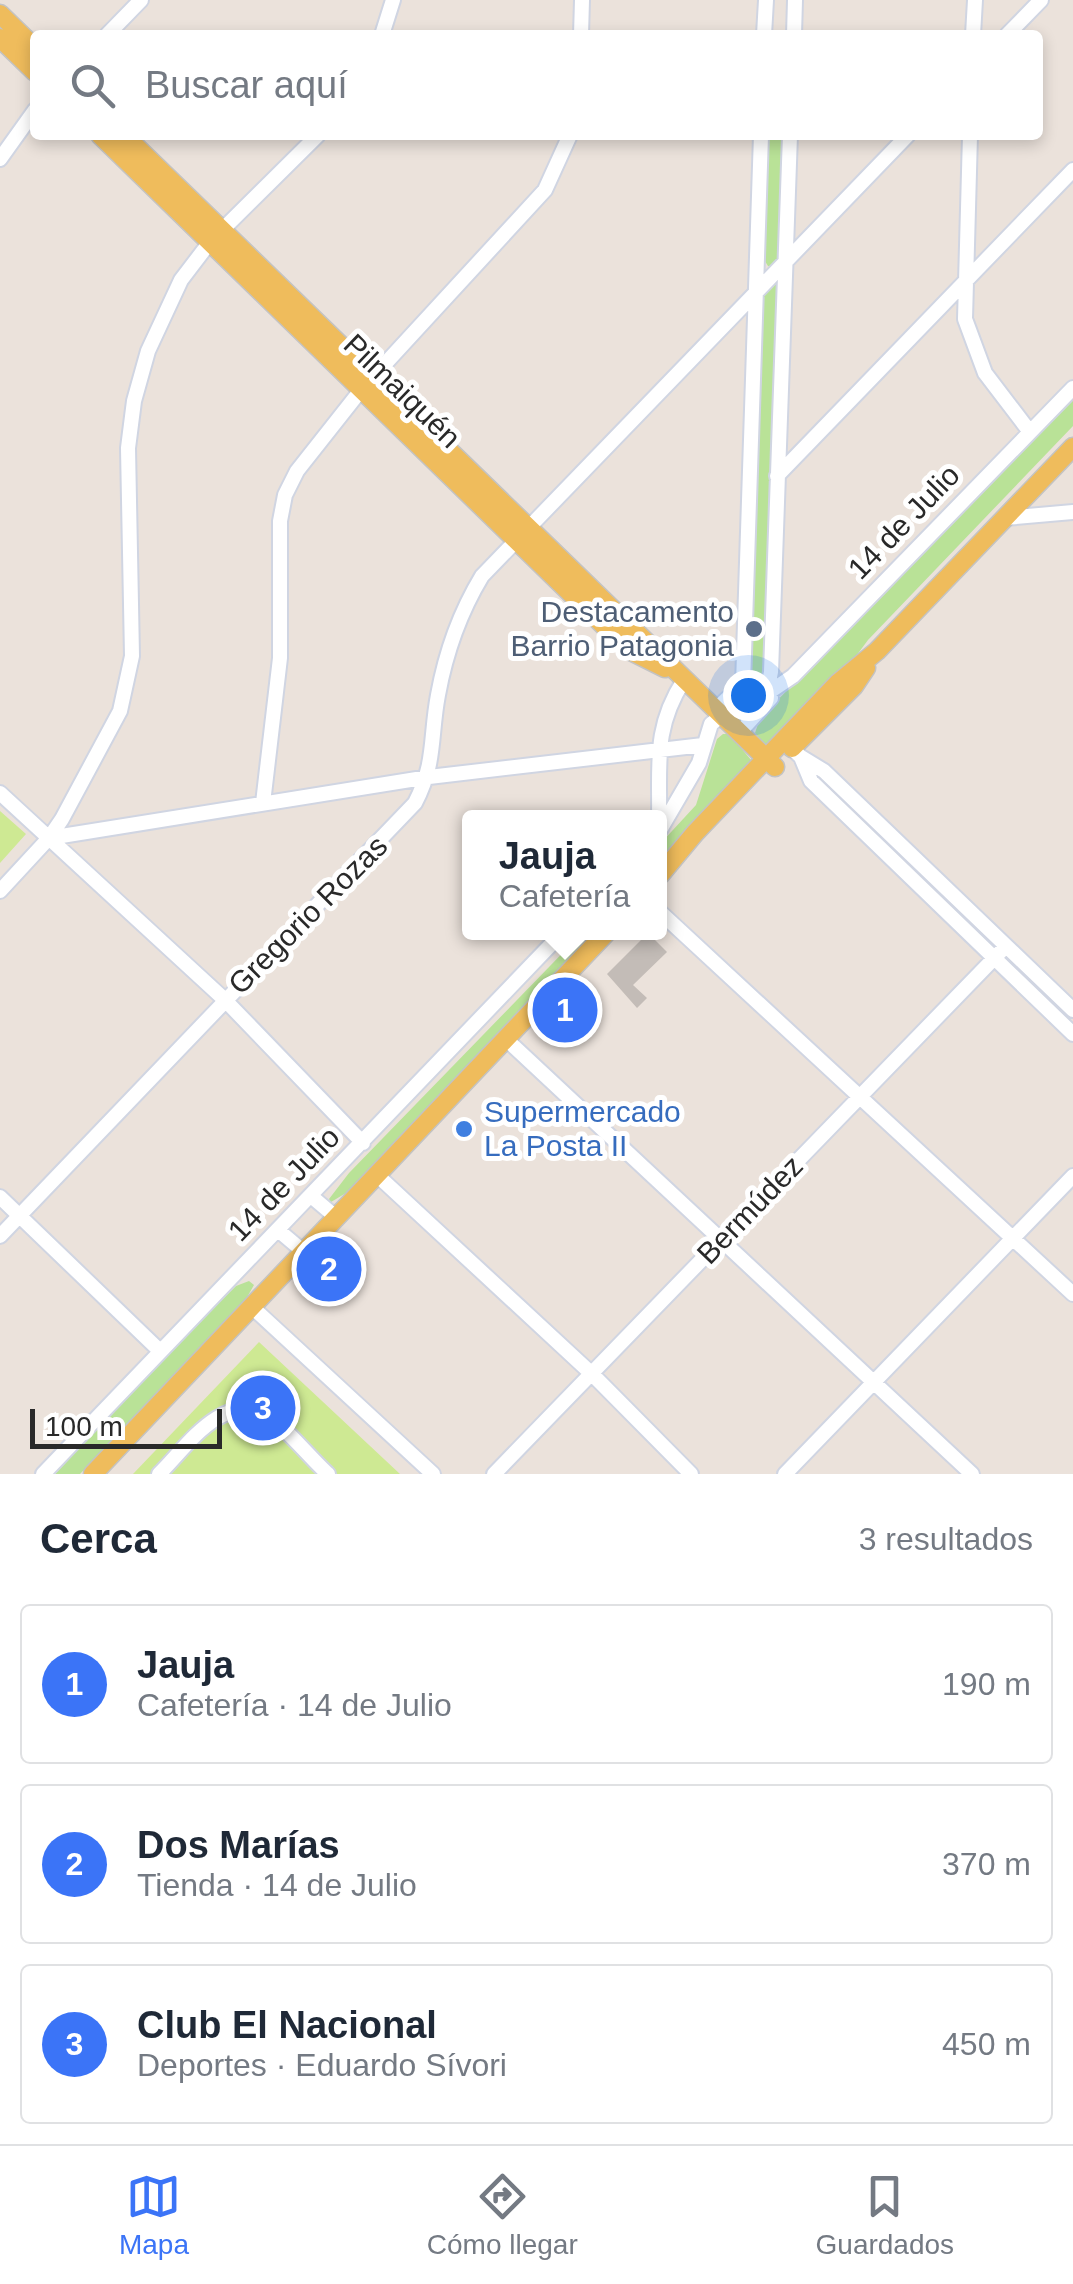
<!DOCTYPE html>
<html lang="es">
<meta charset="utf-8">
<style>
:root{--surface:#fff;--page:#f6f6f7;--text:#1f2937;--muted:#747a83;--line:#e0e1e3;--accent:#3b74f7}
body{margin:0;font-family:Arial,sans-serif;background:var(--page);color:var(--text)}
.scale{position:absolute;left:30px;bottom:25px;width:192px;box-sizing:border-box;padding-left:10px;border:5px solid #292929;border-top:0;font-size:28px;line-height:35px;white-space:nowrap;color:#292929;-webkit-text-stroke:8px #fff;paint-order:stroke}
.you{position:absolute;left:748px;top:695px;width:35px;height:35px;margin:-25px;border:8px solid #fff;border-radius:50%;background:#1a73e8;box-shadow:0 0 0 15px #1a73e833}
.badge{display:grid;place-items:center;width:65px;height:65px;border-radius:50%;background:var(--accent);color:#fff;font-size:32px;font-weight:700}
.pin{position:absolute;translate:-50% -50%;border:5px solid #fff;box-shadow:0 2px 10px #0006}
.popup{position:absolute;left:462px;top:810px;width:205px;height:130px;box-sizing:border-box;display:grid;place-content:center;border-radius:10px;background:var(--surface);filter:drop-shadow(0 2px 8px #0005);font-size:32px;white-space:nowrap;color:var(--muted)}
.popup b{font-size:38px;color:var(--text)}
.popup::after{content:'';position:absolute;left:50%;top:100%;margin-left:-20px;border:20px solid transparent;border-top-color:var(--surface)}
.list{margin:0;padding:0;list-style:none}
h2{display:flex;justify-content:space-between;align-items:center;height:130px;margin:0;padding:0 40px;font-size:42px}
h2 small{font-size:32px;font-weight:400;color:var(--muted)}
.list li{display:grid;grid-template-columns:65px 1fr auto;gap:30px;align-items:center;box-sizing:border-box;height:160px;margin:0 20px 20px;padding:0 20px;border:2px solid var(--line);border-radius:10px}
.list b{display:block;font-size:38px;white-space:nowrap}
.list p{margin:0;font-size:32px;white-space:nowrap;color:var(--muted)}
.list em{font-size:32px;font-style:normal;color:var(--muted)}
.icon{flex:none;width:55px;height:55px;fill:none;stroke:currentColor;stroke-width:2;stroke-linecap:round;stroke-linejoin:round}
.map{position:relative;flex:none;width:1073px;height:1474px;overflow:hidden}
.search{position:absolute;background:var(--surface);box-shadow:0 5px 15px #0003;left:30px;right:30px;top:30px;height:110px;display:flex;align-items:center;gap:25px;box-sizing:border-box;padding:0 35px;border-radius:10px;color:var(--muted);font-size:38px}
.sheet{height:670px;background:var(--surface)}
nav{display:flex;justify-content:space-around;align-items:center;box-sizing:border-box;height:140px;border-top:2px solid var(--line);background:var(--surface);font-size:28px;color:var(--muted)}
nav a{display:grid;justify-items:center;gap:5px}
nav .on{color:var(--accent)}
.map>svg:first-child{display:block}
.grass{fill:#b9e297}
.pitch{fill:#cee993}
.building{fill:#c3bcb7}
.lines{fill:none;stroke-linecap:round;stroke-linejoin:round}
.minor-casing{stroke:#d0d5e2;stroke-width:18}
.major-casing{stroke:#c3c3c3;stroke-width:21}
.minor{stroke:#fff;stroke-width:14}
.major{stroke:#efbc5c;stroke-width:18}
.service-dot{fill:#5c6f8a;stroke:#fff;stroke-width:4}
.shop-dot{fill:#3f7fe0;stroke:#fff;stroke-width:4}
.labels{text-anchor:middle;stroke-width:10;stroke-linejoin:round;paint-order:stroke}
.street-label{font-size:30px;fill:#292929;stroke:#fff}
.service-label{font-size:30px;fill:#4e5e75;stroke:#fff;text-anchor:end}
.shop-label{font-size:30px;fill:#366cbe;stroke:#fff;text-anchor:start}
</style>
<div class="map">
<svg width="1073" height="1474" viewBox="0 0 1073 1474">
<rect width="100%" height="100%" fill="#ebe2db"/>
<!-- grass -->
<path class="grass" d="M767 135H784L779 258 772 267 768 266 763 258Z
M771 281 778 285 764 674 754 678 750 676 761 288Z
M1073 399V426L868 640 839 679 767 748 755 733 760 718Z
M723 734H729L752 761 660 865V844L696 805 717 739Z
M817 771 984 933 985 936 979 937 813 775Z
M582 933H593L405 1134 346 1193 331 1202 329 1199 349 1173Z
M249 1281 254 1285 242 1306 80 1474H55L188 1333 236 1286Z"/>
<!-- pitch -->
<path class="pitch" d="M0 811 26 834 0 863Z
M259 1342 400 1474H133Z"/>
<!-- building -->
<path class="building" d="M648 933 667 952 633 985 647 998 637 1008 607 974Z"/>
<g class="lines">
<!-- minor casing -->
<g class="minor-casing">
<path id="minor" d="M107 35 141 0
M382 35 393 0
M581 35 582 0
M764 35 766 0
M794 35 795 0
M973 35 975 0
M1007 35 1041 0
M970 135 965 319 985 373 1030 432
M0 159 35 110
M777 476 1073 170
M1005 518 1073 512
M743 684 761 135
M768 687 771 672 790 135
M771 691 793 676 1073 388
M715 710 743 684 768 687 771 698 739 733
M785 742 801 757 824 771 1073 1010
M801 757 811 781 1073 1034
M0 793 225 1000 363 1143
M263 803 280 658V521L285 495 297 471 361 390 545 190 570 135
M659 818C660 764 653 728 684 680
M660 830 699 763 711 724 721 716
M49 838 429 777 703 745
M0 891 49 838 62 819 120 711 132 656 128 448 134 401 148 351 181 280 210 242 318 135
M660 912 1073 1294
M506 1039 972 1474
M377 1175 593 1375 691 1474
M311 1196 337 1218
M0 1197 160 1351
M278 1230 304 1252
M0 1236 415 803C436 763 430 737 438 695 446 651 459 614 482 576L908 135
M252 1307 433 1474
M43 1474 563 932
M159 1474C187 1447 221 1392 266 1415 282 1423 312 1460 328 1474
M494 1474 1006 946
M785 1474 1073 1176"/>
</g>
<!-- major casing -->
<g class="major-casing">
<path id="major" d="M0 14 35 48
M0 38 35 72
M100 135 629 650 665 668
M124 135 775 767
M792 748 854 686 866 668
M660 875 695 833 838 683 877 651 1073 447
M93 1474 607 932"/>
</g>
<!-- minor -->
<use href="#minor" class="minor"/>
<!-- major -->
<use href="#major" class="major"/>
</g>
<!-- markers -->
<circle class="service-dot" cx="754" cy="629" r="10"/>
<circle class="shop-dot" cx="464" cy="1129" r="10"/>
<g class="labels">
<!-- street labels -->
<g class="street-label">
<text transform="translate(402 391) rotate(44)" y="10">Pilmaiquén</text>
<text transform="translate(904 522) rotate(-46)" y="10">14 de Julio</text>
<text transform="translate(308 915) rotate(-45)" y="10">Gregorio Rozas</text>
<text transform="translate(284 1184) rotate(-46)" y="10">14 de Julio</text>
<text transform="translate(750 1210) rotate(-46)" y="10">Bermúdez</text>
</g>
<!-- service labels -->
<g class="service-label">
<text x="734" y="622">Destacamento<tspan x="734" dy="34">Barrio Patagonia</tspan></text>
</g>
<!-- shop labels -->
<g class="shop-label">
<text x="484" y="1122">Supermercado<tspan x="484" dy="34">La Posta II</tspan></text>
</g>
</g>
</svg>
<div class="scale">100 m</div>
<div class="you"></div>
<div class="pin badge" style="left:565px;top:1010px">1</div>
<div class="popup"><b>Jauja</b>Cafetería</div>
<div class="pin badge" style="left:329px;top:1269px">2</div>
<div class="pin badge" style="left:263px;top:1408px">3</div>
<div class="search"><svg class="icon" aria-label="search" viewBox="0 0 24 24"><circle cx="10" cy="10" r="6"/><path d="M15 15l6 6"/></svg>Buscar aquí</div>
</div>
<section class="sheet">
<h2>Cerca<small>3 resultados</small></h2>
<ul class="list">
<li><span class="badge">1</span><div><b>Jauja</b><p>Cafetería · 14 de Julio</p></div><em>190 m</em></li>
<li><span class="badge">2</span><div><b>Dos Marías</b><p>Tienda · 14 de Julio</p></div><em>370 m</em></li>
<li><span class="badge">3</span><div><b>Club El Nacional</b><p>Deportes · Eduardo Sívori</p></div><em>450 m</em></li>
</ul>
</section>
<nav>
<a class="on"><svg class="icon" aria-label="map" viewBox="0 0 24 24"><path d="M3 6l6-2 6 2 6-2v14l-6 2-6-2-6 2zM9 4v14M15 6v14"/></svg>Mapa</a>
<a><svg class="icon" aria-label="directions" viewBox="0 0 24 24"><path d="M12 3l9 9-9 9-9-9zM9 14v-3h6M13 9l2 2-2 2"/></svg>Cómo llegar</a>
<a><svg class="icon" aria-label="saved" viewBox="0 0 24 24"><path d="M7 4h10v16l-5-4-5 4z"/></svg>Guardados</a>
</nav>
